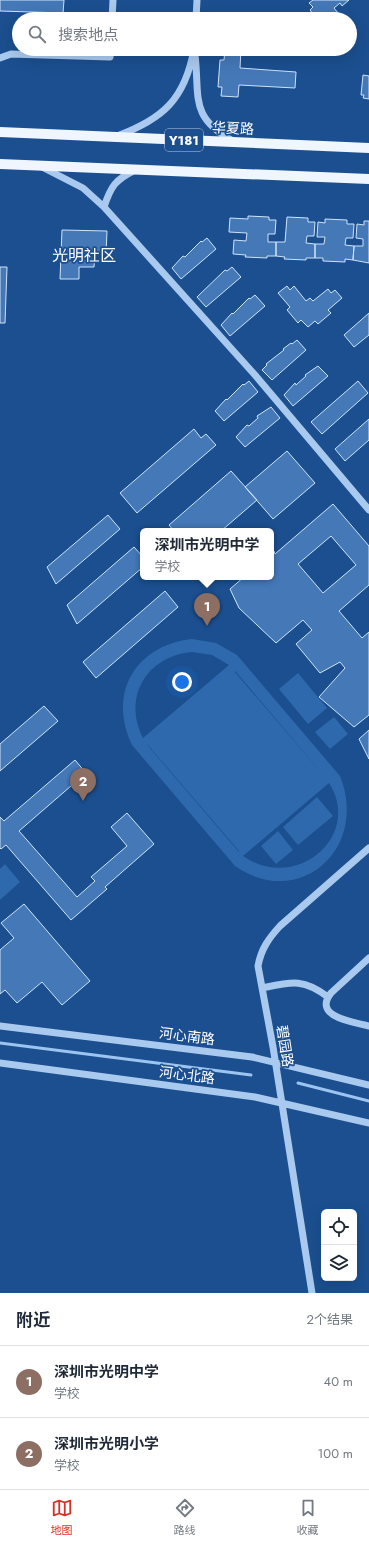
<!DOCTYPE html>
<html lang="zh">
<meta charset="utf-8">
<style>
:root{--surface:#fff;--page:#f2f2f3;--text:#1f2937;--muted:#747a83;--line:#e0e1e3;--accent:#d93025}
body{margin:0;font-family:Jost,"Noto Sans SC",sans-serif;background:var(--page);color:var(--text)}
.controls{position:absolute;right:12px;bottom:12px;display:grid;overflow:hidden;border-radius:6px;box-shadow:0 4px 16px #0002}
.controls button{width:36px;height:36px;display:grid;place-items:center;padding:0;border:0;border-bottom:1px solid var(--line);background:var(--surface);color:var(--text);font:20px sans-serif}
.you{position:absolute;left:182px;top:682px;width:14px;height:14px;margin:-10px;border:3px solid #fff;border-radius:50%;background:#1a73e8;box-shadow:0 0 0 6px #1a73e833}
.badge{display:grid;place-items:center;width:26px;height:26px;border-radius:50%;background:var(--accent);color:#fff;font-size:13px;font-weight:700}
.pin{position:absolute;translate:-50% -33px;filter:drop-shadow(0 1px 2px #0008)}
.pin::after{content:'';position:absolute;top:21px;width:14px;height:12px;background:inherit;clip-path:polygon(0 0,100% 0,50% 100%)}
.popup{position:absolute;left:140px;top:528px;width:134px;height:52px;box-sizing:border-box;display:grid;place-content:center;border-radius:6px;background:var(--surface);filter:drop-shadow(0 1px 3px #0005);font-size:13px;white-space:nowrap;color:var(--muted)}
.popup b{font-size:15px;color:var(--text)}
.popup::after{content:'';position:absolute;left:50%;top:100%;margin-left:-8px;border:8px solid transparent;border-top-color:var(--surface)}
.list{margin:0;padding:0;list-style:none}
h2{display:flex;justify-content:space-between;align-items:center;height:52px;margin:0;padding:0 16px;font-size:17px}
h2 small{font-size:13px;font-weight:400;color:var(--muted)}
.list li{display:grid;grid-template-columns:26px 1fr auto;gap:12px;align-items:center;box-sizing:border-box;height:72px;padding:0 16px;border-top:1px solid var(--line)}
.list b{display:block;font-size:15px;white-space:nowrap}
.list p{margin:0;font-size:13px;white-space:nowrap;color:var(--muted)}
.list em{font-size:13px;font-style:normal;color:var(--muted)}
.icon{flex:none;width:22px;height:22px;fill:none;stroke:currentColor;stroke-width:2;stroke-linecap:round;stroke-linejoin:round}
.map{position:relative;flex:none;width:369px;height:1293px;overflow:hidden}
.search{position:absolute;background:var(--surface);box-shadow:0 4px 16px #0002;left:12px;right:12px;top:12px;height:44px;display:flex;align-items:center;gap:10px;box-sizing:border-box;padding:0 14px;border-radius:22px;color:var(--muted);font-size:15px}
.sheet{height:196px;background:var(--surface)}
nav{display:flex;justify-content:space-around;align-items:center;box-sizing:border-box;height:56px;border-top:1px solid var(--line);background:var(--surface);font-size:11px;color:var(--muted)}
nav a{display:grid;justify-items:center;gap:2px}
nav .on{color:var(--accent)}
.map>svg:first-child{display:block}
.green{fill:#2e69ad;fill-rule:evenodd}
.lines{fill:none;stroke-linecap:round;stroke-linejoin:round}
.stream{stroke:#9cc4f0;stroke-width:3}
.building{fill:#4478b7;stroke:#cfe3fa;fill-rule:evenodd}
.minor{stroke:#a9c9ee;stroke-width:7}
.major{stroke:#f0f6ff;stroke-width:10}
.labels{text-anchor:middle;stroke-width:3.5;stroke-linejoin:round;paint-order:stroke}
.shield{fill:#1b4f8f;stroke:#bbcadd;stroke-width:1}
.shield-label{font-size:13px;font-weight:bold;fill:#fff}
.street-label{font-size:14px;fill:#fff;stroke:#1b4f8f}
.quarter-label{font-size:16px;fill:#fff;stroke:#1b4f8f}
</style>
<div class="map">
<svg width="369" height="1293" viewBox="0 0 369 1293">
<rect width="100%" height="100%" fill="#1b4f8f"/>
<!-- green -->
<path class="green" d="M192 639 216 643 237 655 340 776C369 848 300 911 235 866L132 745C107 693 136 645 192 639ZM192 652 212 655 229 665 143 738C122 697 147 656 192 652ZM234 671 236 672 325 777ZM147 744 239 851V852L149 747ZM329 783C363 836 296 893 243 856Z
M298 673 327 708 308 724 279 689Z
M334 717 348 734 330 749 315 732Z
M317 797 333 816 298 845 283 827Z
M278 831 293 850 276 864 261 846Z
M5 864 20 882 0 900V869Z"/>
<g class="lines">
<!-- stream -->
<path class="stream" d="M0 1043 251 1075
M298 1083 369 1101"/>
</g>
<!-- building -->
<path class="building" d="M0 0H64L63 13 0 11Z
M313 0H349L342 6 340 3 334 8 338 13 331 19H317L310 10 313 7 309 3Z
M225 49H241L240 68 296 72 295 88 239 85 238 97 221 96 222 87H218L220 60H224Z
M363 75 369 76V99L363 98 364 95H361Z
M248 216 269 217V220H276L275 234H268V242H276V256H267V258L245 257 246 255 233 254 234 240 246 241 247 233 229 232 230 218 248 219Z
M287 217 308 218V222H315L314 236H307L306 243 315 244V258H306V260L284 259 285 257 276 256V242H285Z
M325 219 347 220V224H354L353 238H346L345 245 354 246 353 260 345 259V262L323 261V258H315V244H324L325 237H317L318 222 325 223Z
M364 221H369V263L353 260 354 246H363V239L356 238 357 224 364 225Z
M62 230 107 231 106 254 95 253 94 267H79V279H60Z
M207 238 216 249 181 279 172 268 183 256 185 257 201 241 202 242Z
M0 267H7L5 323H0Z
M232 267 241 277 206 307 197 297 225 270 227 271Z
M287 286 290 290 294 286 306 301 310 298 313 301 328 289 331 293 335 290 342 298 328 310 331 313 318 324 315 321 308 327 301 320 298 323 287 310 290 307 278 293Z
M255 295 265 306 230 336 221 325 232 313 233 314 249 298 250 299Z
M369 313V335L354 347 344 335Z
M297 340 306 350 272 380 262 370 267 365 266 364 284 350 283 349 291 343 292 344Z
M318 366 328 376 293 406 284 395 295 383 296 385 306 376 305 375Z
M249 381 258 392 224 421 215 411 226 399 227 400 243 384 244 385Z
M358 381 368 393 322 434 311 422Z
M271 407 280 418 245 447 236 437 247 425 249 426 258 418 257 416Z
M369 419V440L345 461 335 449Z
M194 429 201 438 206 434 216 445 137 513 120 493Z
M287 451 315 483 273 519 245 487Z
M231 471 257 500 221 531H174L169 525Z
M333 504 369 546V585L339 611 362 638 369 632V715L354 727 319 697 345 668 340 662 320 673 296 644 312 630 303 620 276 643 239 608 230 589 244 577H271V554L274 551 275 554ZM331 536 356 565 323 593 298 564Z
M108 515 120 529 56 584 47 567Z
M134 547 143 557V567L77 624 67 605Z
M165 591 178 607 96 678 83 662Z
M44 706 58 721 0 771V744Z
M369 730V759L359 739Z
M75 760 86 773 19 831 77 897 95 881 91 877 127 846 111 827 127 813 154 844 105 887 107 889 71 920 6 845 1 849 0 848V817L4 821Z
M24 904 90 981 62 1005 42 982 17 1003 5 990 0 994V950L14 938 1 923Z"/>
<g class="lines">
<!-- minor -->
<path class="minor" d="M112 19 113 0
M196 19 197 0
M195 55C200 97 189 117 233 141
M0 58 11 54 110 57 111 49
M117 136C163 119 185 99 194 49
M42 167 83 188 104 207
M135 170C115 180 111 186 104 207L255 375 369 510
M369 958 331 993C312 1017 354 1022 369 1026
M262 988C291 982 303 978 328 997
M0 1026 252 1057 369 1085
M0 1063 255 1097 369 1123
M312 1293 273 1047 258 966C261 949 269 938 280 926L369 848"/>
<!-- major -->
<path class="major" d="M0 132 369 148
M0 164 369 179"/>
</g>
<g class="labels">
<!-- shield labels -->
<rect class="shield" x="165" y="129" width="38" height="22" rx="3"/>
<g class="shield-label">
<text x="184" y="145">Y181</text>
</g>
<!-- street labels -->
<g class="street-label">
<text transform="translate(233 128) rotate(3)" y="5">华夏路</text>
<text transform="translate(187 1036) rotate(7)" y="5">河心南路</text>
<text transform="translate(285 1046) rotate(81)" y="5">碧园路</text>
<text transform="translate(187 1075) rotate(7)" y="5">河心北路</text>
</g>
<!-- quarter labels -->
<g class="quarter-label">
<text x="84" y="261">光明社区</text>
</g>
</g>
</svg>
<div class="controls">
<button><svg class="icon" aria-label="locate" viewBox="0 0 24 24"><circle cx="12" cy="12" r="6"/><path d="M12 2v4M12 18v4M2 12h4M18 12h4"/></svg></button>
<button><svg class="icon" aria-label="layers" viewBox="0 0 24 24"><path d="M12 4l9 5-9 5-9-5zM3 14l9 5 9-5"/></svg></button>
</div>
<div class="you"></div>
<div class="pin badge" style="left:207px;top:626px;background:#8d6e63">1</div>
<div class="popup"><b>深圳市光明中学</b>学校</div>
<div class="pin badge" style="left:83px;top:801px;background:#8d6e63">2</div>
<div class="search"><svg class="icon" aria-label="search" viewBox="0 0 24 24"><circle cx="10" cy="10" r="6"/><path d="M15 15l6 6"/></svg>搜索地点</div>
</div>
<section class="sheet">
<h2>附近<small>2个结果</small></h2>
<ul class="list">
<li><span class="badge" style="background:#8d6e63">1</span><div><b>深圳市光明中学</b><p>学校</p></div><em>40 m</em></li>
<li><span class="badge" style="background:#8d6e63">2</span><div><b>深圳市光明小学</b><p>学校</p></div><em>100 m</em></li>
</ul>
</section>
<nav>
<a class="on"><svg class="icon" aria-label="map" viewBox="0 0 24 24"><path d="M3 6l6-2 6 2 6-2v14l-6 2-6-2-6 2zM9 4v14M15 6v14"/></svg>地图</a>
<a><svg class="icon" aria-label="directions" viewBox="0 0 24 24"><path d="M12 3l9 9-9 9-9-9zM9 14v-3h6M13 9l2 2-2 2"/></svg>路线</a>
<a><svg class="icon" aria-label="saved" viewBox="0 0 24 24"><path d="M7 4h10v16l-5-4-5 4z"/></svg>收藏</a>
</nav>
